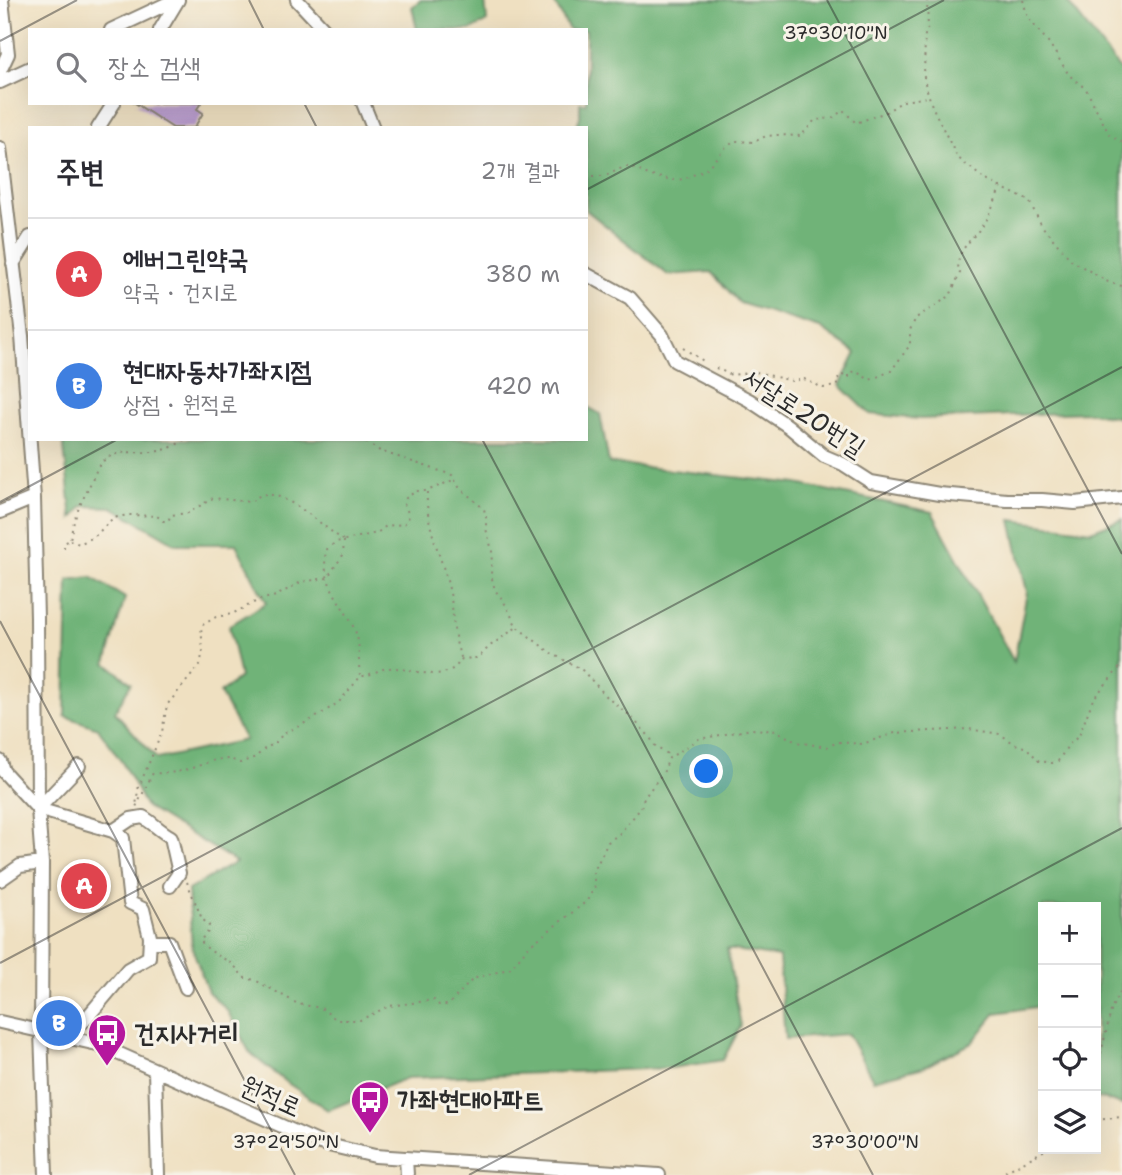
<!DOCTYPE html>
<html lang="ko">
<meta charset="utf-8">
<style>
:root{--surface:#fff;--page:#f2f2f3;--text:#2b2b33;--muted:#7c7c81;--line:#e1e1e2;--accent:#b5179e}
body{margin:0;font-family:"Shantell Sans","Poor Story",sans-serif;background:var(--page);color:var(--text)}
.controls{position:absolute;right:21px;bottom:21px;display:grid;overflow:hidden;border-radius:0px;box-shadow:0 7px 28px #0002}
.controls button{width:63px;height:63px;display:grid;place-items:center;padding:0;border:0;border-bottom:2px solid var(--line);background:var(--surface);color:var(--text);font:35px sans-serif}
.you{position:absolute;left:707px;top:772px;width:24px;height:24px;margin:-18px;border:5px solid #fff;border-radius:50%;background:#1a73e8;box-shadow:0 0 0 10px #1a73e833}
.badge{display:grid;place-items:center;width:46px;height:46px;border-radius:50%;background:var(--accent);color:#fff;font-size:23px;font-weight:700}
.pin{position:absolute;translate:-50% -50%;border:4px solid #fff;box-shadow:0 2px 7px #0006}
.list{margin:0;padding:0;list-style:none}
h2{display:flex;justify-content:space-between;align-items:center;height:91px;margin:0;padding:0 28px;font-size:30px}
h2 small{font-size:23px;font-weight:400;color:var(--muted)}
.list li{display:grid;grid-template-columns:46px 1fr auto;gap:21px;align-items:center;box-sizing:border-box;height:112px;padding:0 28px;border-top:2px solid var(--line)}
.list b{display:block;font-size:26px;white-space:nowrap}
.list p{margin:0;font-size:23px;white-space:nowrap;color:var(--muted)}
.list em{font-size:23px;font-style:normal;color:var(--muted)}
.icon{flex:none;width:38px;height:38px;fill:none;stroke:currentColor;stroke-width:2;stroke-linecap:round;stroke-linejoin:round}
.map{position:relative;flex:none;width:1122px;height:1175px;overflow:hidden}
.search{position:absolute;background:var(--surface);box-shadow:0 7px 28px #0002;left:28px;top:28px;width:560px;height:77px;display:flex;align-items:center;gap:18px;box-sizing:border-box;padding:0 24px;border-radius:0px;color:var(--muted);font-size:26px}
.panel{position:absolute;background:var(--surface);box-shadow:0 7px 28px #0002;left:28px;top:126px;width:560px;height:315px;border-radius:0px}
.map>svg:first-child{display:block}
.forest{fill:#6fb378;stroke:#4d6f52;stroke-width:2}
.building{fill:#b99bce}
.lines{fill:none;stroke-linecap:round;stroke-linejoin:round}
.minor-casing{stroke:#8d8676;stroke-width:16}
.path{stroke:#8d8676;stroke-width:2;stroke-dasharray:2 5;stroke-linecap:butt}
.minor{stroke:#fff;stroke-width:12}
.ticks{fill:none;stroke:#2b2b2b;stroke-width:2;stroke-opacity:0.45}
.labels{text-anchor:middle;stroke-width:6;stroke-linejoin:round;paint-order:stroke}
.street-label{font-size:26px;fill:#2b2b2b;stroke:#f7f3e8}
.poi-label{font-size:26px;font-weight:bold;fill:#2b2b2b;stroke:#f7f3e8;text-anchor:start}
.ticks-label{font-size:18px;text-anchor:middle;fill:#2b2b2b;stroke:#f7f3e8;stroke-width:6;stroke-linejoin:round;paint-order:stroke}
</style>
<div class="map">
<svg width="1122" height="1175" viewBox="0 0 1122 1175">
<rect width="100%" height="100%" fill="#f7f3e8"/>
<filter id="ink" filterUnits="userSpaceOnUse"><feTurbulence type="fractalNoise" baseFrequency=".0143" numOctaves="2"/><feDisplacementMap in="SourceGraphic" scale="14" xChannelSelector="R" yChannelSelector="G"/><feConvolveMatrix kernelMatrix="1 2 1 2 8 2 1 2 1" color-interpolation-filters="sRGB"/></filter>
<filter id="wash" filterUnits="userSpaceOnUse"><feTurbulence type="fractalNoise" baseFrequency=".00686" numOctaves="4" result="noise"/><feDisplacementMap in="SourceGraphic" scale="28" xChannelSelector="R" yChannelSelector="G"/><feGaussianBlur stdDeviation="1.57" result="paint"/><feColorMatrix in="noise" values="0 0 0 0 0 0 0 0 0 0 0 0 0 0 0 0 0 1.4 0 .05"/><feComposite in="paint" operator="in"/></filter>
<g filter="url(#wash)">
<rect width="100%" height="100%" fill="#efe0c1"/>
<!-- forest -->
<path class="forest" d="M421 0H485L487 21 471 30H417L412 7Z
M553 0H1066L1122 72V418L1087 412 920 419 870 414 840 385 856 353 820 328 740 303 711 272 668 275 586 210V128H576L580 117V103H586V30H569Z
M586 406 600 414 609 463 797 484 932 512 1014 662 1027 592 1011 520 1091 531 1122 519V1105L1100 1098 1096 1099V907H1043V1006L996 1013 972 1043 924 1067 873 1080 848 1034 785 1039 779 957 727 949 741 1026 723 1060 671 1068 407 1078 328 1110 283 1080 250 1053 227 1010 208 992 192 947 188 890 236 862 146 807 123 764 98 728 65 716 68 580 91 577 125 598 106 663 131 683 115 712 157 759 245 740 220 693 240 677 229 626 266 603 236 544H176L112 507 83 506 72 519 63 439H82L85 445 89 439H586Z"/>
<g id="blocks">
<!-- building -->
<path class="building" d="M135 103H201L197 109 203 113 194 128H173Z"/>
</g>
</g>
<g filter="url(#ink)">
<use href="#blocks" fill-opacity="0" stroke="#8d8676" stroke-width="2"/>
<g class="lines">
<!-- minor casing -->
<g class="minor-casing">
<path id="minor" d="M297 0 325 30
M111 30 175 0
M160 30 178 0
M0 71 8 54 2 0
M0 82 30 68
M363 103 373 128
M98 128 114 103
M0 148 22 336 34 498 37 618 38 809 42 863 41 1031 46 1175
M13 264 30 237
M586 274 630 298 662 335 675 361 749 400 788 426 824 456 843 464 871 482 939 494 1007 500H1042L1075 503 1122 498
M0 512 34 498
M0 761 3 771 38 809
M38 809 113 831 131 819 143 817C153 823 160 831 171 837L179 873 170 886
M38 809 79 766
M0 880 20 866 42 863
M150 942H169L186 988
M84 1021 128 969 149 957 150 937 143 909 130 903 123 838 113 831
M0 1022 97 1044 320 1143 375 1156 659 1175
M155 1070 158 1175
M406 1158 407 1175"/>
</g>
<!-- path -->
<path class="path" d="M927 0 928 28 925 33 924 80 932 106 957 157 984 179 1029 201 1042 226 1071 260 1108 282 1122 286
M1023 0 1028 18 1049 43 1069 75 1086 89 1109 134 1122 142
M586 176H605L624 167H630L651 176 674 180 684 179 706 169 726 147 736 141 754 142 766 136 778 135 801 136 815 120 833 118 843 110 856 123 886 112 903 101 929 97
M683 348 705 362
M716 368 731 375 756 372 792 381 804 379 823 388 836 386 839 382 838 377 842 375 849 377V374L855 371 870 380 891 371 910 345V330L916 318 950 296 960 273C951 252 977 237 985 221 991 210 998 197 1000 185
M360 439 380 451 452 475 459 487 484 509 486 517V529L492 550 491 575 495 590 503 600 517 627 551 653 581 669 610 700 629 715 649 736 656 747 665 753 672 754
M427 492C425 526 442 556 449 589 455 612 451 637 462 659
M70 540 79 544 94 537 113 518 128 515 157 516 163 521H168L171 515 188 513 213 498 251 502C256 498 260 494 266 494 292 496 322 526 343 540
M344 541 343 555 327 578 301 582 276 596 259 600 232 614 216 617 201 626 203 651 200 665 167 705 162 732 138 789 136 807 153 773C167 774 179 772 192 768 210 762 222 754 240 763L256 757 263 750 275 743 283 734 315 718 339 702 361 676C371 676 378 669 388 668 407 666 437 683 455 667 458 665 459 661 462 659L476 658 481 655 490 646 517 627
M64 548V543L70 540C72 525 78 508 85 495 92 483 95 466 107 458 130 444 154 463 185 439
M360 675C358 662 360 648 357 636 346 604 320 587 326 550L336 542 377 533 386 526 404 524 408 520 409 515 404 504 406 498 416 491H427L453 480
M187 882 202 919 209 925 207 934 200 940C209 953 220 955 233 965 238 969 240 974 245 978L255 980 298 1004 321 1008 337 1020H360L389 1006 434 1000 439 1005H448L473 979 511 968 529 946 587 901 595 886 593 873 608 842 619 834 641 808 644 798 664 771 669 758 699 739 752 729 777 731 796 742 827 747 838 742 862 744 895 733 968 729 1000 734 1015 744 1027 748 1039 761 1052 763 1058 761 1069 744 1079 736 1093 699 1122 665
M1096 1074 1112 1007 1122 988
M1096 1108 1097 1118
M1096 1120 1122 1117
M999 1175 1047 1149"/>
<!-- minor -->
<use href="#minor" class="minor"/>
</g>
</g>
<!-- ticks -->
<path class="ticks" d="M249 0 264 30M827 0 1122 554M0 41 77 0M304 103 317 128M586 190 944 0M482 439 873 1175M0 502 118 439M0 621 295 1175M0 963 1122 367M469 1175 1122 828"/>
<!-- icons -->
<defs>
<g id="bus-pin" transform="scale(2.0125)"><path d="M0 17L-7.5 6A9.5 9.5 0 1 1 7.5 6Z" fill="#b5179e" stroke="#f7f3e8"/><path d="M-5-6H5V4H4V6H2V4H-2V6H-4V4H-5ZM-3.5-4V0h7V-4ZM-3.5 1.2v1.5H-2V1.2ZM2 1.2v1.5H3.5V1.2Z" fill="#fff"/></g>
</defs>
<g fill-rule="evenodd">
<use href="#bus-pin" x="107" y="1033"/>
<use href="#bus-pin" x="370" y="1100"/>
</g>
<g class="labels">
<!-- street labels -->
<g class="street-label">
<text transform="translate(804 412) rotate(33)" y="9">서달로20번길</text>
<text transform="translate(271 1096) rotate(24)" y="9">원적로</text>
</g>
<!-- poi labels -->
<g class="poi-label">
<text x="134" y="1042">건지사거리</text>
<text x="397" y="1109">가좌현대아파트</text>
</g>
</g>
<g class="ticks-label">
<text x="836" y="39">37°30'10"N</text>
<text x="286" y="1148">37°29'50"N</text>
<text x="865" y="1148">37°30'00"N</text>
</g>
</svg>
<div class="controls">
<button>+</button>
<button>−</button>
<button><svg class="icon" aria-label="locate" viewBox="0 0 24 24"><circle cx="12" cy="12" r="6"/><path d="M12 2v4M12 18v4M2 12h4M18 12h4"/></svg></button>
<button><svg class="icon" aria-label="layers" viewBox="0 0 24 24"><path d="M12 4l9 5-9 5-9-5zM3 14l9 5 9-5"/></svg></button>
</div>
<div class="you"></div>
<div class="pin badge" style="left:84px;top:886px;background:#e0444e">A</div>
<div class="pin badge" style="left:59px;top:1023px;background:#3f7fe0">B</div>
<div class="search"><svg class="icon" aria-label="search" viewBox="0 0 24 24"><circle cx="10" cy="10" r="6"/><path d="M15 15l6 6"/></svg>장소 검색</div>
<section class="panel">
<h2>주변<small>2개 결과</small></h2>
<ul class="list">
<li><span class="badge" style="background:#e0444e">A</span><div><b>에버그린약국</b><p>약국 · 건지로</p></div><em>380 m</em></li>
<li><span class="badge" style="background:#3f7fe0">B</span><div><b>현대자동차가좌지점</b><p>상점 · 원적로</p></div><em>420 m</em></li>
</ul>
</section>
</div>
